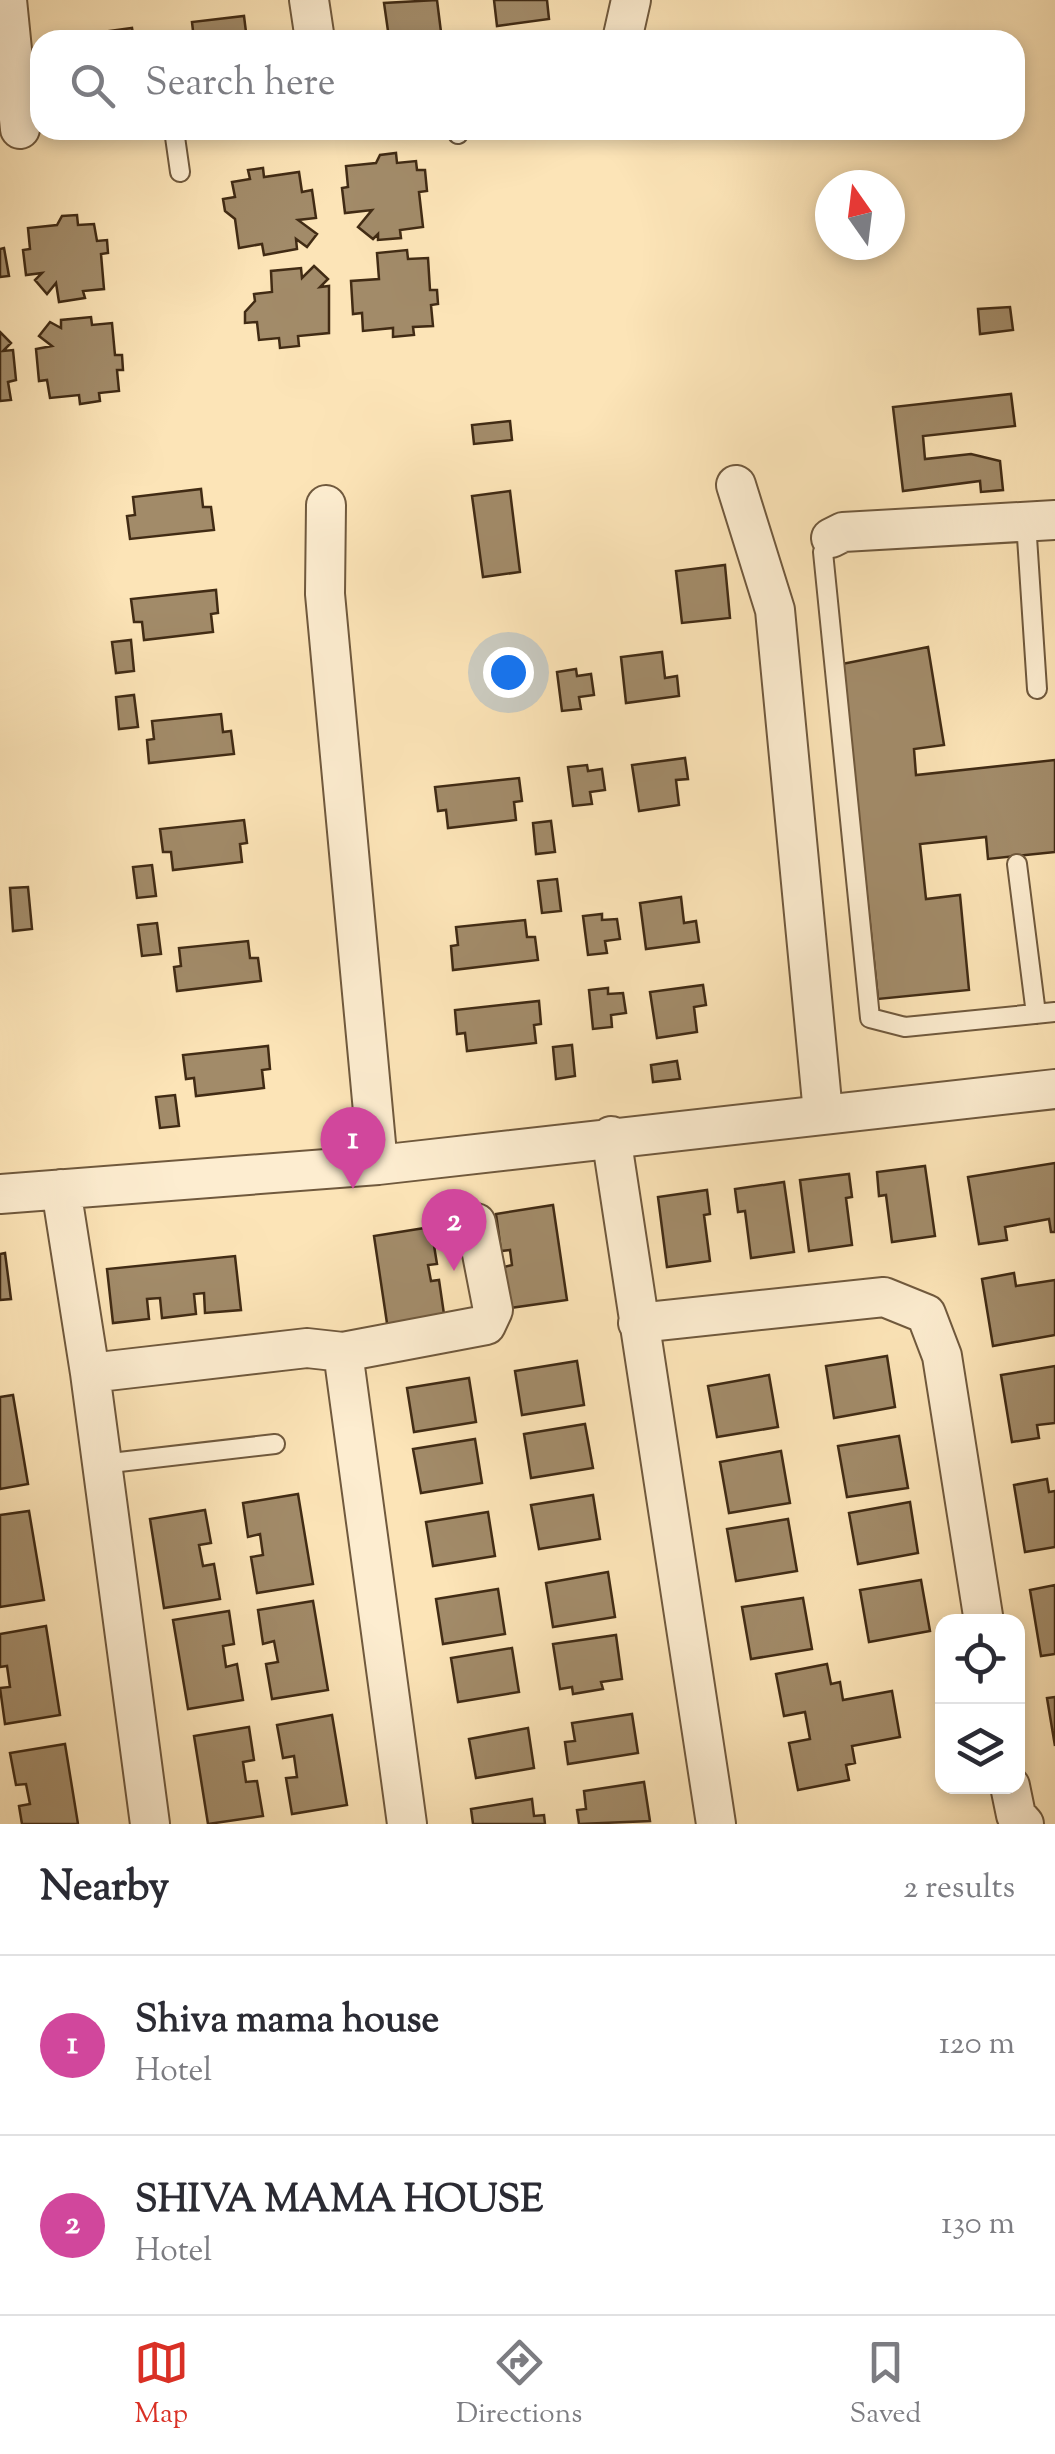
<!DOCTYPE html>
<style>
:root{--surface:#fff;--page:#f2f2f3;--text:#2b2b33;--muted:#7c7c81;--line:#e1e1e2;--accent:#d93025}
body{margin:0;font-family:"Sorts Mill Goudy",serif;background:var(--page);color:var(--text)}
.controls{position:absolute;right:30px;bottom:30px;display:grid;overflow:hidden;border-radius:20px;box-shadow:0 5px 15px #0003}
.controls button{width:90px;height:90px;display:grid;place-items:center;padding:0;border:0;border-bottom:2px solid var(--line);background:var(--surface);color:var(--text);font:50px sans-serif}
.compass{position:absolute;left:815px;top:170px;width:90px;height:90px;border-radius:50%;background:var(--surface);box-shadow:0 5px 15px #0003;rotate:346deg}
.you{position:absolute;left:508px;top:672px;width:35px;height:35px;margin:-25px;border:8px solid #fff;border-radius:50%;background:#1a73e8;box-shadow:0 0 0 15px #1a73e833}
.badge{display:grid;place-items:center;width:65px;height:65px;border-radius:50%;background:var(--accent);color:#fff;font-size:32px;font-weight:700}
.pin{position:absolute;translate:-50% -82px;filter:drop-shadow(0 2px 5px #0008)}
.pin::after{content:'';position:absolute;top:52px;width:35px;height:30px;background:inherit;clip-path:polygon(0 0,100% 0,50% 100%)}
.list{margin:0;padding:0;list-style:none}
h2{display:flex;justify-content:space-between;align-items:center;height:130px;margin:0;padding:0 40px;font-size:42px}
h2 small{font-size:32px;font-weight:400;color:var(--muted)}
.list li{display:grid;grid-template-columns:65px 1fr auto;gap:30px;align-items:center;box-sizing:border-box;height:180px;padding:0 40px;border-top:2px solid var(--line)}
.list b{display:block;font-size:38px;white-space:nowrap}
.list p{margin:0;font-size:32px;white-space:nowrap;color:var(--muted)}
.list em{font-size:32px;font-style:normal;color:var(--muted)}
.icon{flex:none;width:55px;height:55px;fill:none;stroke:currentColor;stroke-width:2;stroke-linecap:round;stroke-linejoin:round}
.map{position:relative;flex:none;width:1055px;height:1824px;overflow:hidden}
.search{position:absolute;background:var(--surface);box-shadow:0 5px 15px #0003;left:30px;right:30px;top:30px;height:110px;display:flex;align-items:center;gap:25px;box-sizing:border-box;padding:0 35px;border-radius:30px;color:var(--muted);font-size:38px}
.sheet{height:490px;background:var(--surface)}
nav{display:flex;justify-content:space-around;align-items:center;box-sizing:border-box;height:140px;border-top:2px solid var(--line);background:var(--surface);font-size:28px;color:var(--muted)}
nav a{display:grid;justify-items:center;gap:5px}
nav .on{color:var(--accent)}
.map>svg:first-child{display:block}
.building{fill:#a28b69;stroke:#412b14;stroke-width:2.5}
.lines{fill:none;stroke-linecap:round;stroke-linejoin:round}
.service-casing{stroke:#70593d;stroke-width:22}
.minor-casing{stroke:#70593d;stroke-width:42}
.service{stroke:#fdedd0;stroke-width:18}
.minor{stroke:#fdedd0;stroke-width:38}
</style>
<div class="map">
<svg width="1055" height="1824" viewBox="0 0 1055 1824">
<rect width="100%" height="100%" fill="#fce4b7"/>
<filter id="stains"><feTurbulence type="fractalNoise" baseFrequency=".002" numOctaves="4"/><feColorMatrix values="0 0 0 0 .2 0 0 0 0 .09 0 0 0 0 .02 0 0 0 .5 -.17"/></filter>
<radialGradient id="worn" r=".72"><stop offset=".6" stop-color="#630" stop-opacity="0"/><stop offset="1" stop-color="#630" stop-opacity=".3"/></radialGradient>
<!-- building -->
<path class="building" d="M437 0 441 32 389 38 384 3Z
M494 0H547L549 19 497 26Z
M244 16 247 40H194L192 22Z
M132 28 134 40H81L80 35Z
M396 153 397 163 416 161 417 170H425L427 191 419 192 423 227 400 230 401 238 378 240V234L373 239 358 227 372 210 345 213 342 188 348 187 346 166 376 163 380 155Z
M263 168 264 177 299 172 302 192 312 190 316 218 298 220 317 234 307 247 296 239 297 249 264 255 262 244 239 248 235 219 225 211 223 199 235 197 232 182 250 179 248 170Z
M77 215 78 225 94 224 97 241 107 240 108 253 101 254 104 289 83 291 85 298 59 302 56 283 47 294 35 280 42 273 26 275 23 250 30 249 28 228 57 225 62 216Z
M4 248 9 276 0 277V249Z
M407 250 408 259 428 258 430 290H437L438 304 431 305 433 326 413 327 414 335 393 337V328L363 331 362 313 353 314 351 281 379 279 377 253Z
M314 266 328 279 320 287 329 286V333L298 336 299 346 280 348 279 338 259 340 257 322 245 323V312L255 301 254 294 272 292 271 271 301 268 302 278Z
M1010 307 1013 330 980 334 978 309Z
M91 317 92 325 112 323 115 355H122L123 370H117L119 391 99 393 100 401 80 404 79 395 50 398 47 380 39 381 36 349 52 346 39 336 50 322 61 328V320Z
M0 332 11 343 3 351 13 350 16 380 8 382 11 400 0 401Z
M1011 394 1015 426 923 436 925 459 971 454 1000 461 1003 490 981 492 980 481 903 491 893 407Z
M510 421 512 440 474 444 472 425Z
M201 489 203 507H211L214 530 130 539 127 516 135 515 133 497Z
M510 491 520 572 483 577 472 496Z
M725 565 730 618 682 623 676 571Z
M216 590 218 613 211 614 213 632 144 640 142 622H134L131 599Z
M131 640 134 671 116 673 112 642Z
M928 647 944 745 914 749 916 775 1055 760V852L988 859 986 837 920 844 926 899 960 895 969 990 878 999 842 664Z
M662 652 665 678 677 676 679 696 626 703 621 657Z
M576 669 577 676 591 674 594 695 579 697 581 709 562 711 557 672Z
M134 695 138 727 119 729 116 697Z
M221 714 223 732 231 731 234 754 149 763 147 740 154 739 152 721Z
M685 758 688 779 676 780 679 805 639 811 632 765Z
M587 765 588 771 602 769 605 790 590 792 592 804 573 806 568 767Z
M519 778 522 801 514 802 516 820 448 828 446 810 438 811 435 787Z
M244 820 247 843 240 844 242 862 173 870 171 852H163L160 829Z
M551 821 555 852 536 854 533 823Z
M152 865 156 896 137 898 133 867Z
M557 879 561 911 542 913 538 881Z
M28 887 32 929 13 931 10 888Z
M681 897 684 923 696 921 699 942 646 949 640 903Z
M602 914V920L617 919 620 939 605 941 607 953 588 955 583 916Z
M525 920 527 937H535L538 960 453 970 451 946 458 945 456 927Z
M157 923 161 954 142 956 138 925Z
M248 941 250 958H258L261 981 177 991 174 967 181 966 179 948Z
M703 985 706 1005 694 1007 697 1032 657 1038 650 992Z
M608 988V994L623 993 626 1013 611 1015 612 1027 593 1029 589 990Z
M539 1001 541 1024 534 1025 536 1043 467 1051 465 1033 457 1034 455 1010Z
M572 1045 575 1076 556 1079 553 1047Z
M268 1046 270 1069 262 1070 264 1088 196 1096 194 1078 186 1079 183 1055Z
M677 1061 680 1079 653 1082 651 1065Z
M175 1095 179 1126 160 1128 156 1097Z
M1055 1163V1232H1051L1049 1219 1005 1227 1007 1240 979 1244 968 1177Z
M925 1166 935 1236 892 1242 886 1195 879 1196 877 1172Z
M849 1174 852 1197 846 1198 852 1245 809 1251 800 1180Z
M784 1182 794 1252 751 1258 745 1211 738 1212 735 1189Z
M707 1190 710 1214 704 1215 710 1261 667 1267 658 1197Z
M553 1205 567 1300 510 1308 504 1267 512 1265 510 1250 501 1251 496 1214Z
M431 1227 437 1264 428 1265 431 1281 439 1280 445 1321 388 1330 374 1236Z
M5 1253 11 1299 0 1300V1254Z
M235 1256 241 1310 205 1313 204 1293 194 1294 196 1314 162 1318 160 1298 147 1299 149 1319 113 1323 107 1269Z
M1014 1273 1016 1286 1055 1280V1335L993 1346 982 1279Z
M887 1356 895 1407 834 1418 826 1366Z
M577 1361 584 1405 522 1415 515 1371Z
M1055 1366V1423L1037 1425 1039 1438 1012 1442 1001 1375Z
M769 1375 778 1427 717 1437 708 1386Z
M469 1378 476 1422 414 1432 407 1388Z
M13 1395 28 1484 0 1489V1397Z
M585 1424 593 1468 531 1478 524 1434Z
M899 1436 908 1488 847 1497 838 1446Z
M475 1439 482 1483 421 1493 413 1449Z
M781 1451 790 1503 729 1513 720 1462Z
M1047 1479 1049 1492 1055 1491V1547L1025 1552 1014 1485Z
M298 1494 313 1584 257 1593 251 1557 263 1555 260 1534 248 1537 243 1503Z
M593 1495 600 1539 539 1549 531 1505Z
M910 1502 918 1553 858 1564 849 1513Z
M205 1510 211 1543 199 1545 203 1566 214 1564 220 1599 164 1608 150 1519Z
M29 1511 44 1600 0 1607V1515Z
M488 1512 495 1556 433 1566 426 1522Z
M788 1519 797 1571 736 1581 727 1529Z
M608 1572 615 1617 553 1627 546 1583Z
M921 1580 930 1631 869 1642 860 1590Z
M1055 1585V1654L1041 1656 1030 1590Z
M498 1589 505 1634 443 1644 436 1599Z
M803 1598 812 1649 751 1659 742 1607Z
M313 1601 328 1690 272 1699 266 1664 278 1662 274 1641 263 1644 258 1610Z
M229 1611 234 1644 223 1646 226 1667 237 1664 243 1700 188 1709 173 1620Z
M46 1626 60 1715 5 1724 0 1688 10 1687 7 1666 0 1667V1634Z
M616 1635 622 1679 601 1682 603 1689 573 1694 572 1687 560 1689 553 1644Z
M512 1648 519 1692 458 1702 451 1658Z
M827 1664 831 1684 840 1682 843 1700 892 1691 900 1737 852 1746 855 1763 846 1765 849 1780 798 1790 789 1743 810 1739 805 1712 784 1716 776 1674Z
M1055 1697V1746L1047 1698Z
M632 1714 638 1753 568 1764 565 1742 575 1741 572 1723Z
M332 1715 347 1805 292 1814 286 1778 297 1777 294 1756 283 1758 277 1725Z
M249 1727 254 1760 243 1762 246 1782 257 1781 263 1816 208 1824 194 1736Z
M528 1728 534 1768 476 1778 469 1739Z
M65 1744 78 1824H22L19 1806 30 1804 26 1784 16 1785 10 1753Z
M644 1782 650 1821 579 1824 577 1810 586 1809 584 1791Z
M532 1799 534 1816 544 1815 545 1824H473L471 1809Z"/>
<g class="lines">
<!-- service casing -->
<g class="service-casing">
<path id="service" d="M174 130 180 172
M457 130 458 134
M1026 522 1037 689
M831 538 823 552 870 1018 905 1027 1055 1012
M1017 864 1036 1014
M102 1464 275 1444"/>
</g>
<!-- minor casing -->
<g class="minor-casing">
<path id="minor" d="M7 0 20 129
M309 0 315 40
M622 40 631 0
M736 485 775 610 823 1113
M326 505 325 594 378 1165
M831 538 843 532 1055 520
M611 1136 716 1824
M61 1189 90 1373 150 1824
M0 1194 378 1165 1055 1089
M638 1323 884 1297 926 1314 942 1356 984 1622
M343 1352 486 1325 493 1310 476 1223
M90 1373 307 1348 343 1352 407 1824
M1010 1786 1016 1815 1024 1824"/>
</g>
<!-- service -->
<use href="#service" class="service"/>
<!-- minor -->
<use href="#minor" class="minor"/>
</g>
<rect width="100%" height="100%" filter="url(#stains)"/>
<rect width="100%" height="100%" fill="url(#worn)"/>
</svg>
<div class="controls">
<button><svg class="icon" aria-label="locate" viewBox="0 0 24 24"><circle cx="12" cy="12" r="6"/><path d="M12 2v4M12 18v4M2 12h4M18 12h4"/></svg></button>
<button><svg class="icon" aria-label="layers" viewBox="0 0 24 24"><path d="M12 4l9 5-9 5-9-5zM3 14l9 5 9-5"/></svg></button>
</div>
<svg class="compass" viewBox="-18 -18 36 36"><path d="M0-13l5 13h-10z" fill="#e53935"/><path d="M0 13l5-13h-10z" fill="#7c7c81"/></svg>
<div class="you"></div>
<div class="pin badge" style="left:353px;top:1189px;background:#d1479c">1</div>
<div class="pin badge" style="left:454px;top:1271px;background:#d1479c">2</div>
<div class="search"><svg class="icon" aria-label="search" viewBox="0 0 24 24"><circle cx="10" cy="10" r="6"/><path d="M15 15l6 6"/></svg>Search here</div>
</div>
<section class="sheet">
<h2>Nearby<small>2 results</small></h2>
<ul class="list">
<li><span class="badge" style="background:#d1479c">1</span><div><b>Shiva mama house</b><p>Hotel</p></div><em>120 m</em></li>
<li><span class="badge" style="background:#d1479c">2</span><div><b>SHIVA MAMA HOUSE</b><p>Hotel</p></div><em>130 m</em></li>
</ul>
</section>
<nav>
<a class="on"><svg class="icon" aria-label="map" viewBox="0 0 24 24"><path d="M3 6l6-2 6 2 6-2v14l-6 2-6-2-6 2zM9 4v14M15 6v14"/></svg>Map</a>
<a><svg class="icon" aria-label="directions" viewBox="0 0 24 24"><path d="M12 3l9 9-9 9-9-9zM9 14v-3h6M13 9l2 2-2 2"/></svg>Directions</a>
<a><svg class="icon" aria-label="saved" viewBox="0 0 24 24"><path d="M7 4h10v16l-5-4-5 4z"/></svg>Saved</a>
</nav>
